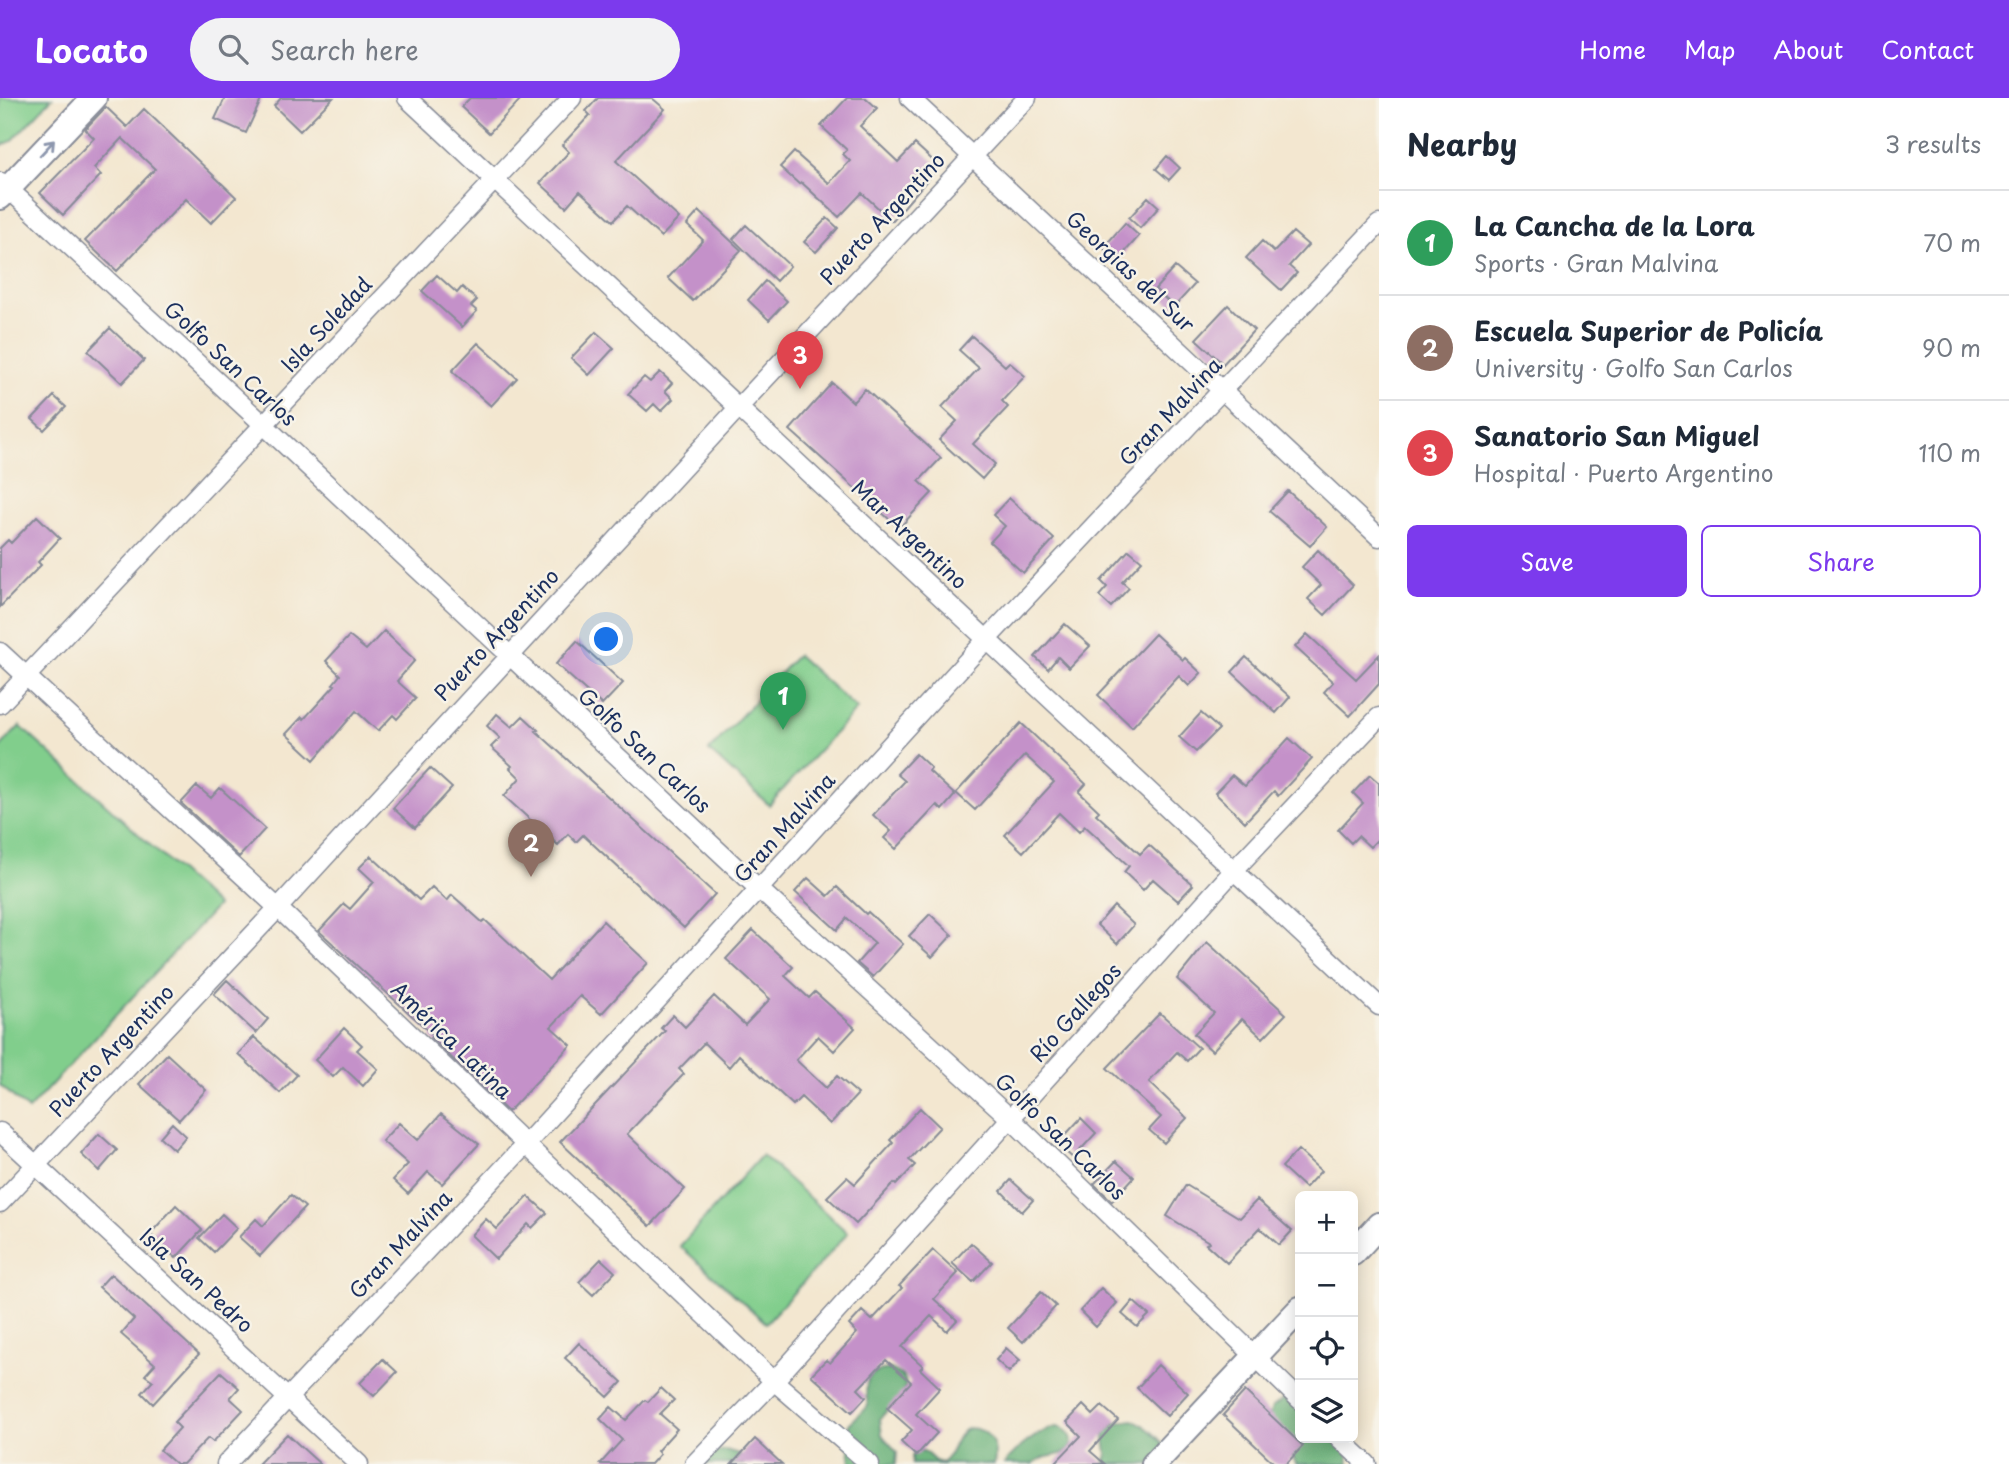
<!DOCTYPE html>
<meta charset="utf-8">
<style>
:root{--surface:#fff;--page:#f2f2f3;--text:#1f2937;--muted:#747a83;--line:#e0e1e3;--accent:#7c3aed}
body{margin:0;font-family:"Playpen Sans",sans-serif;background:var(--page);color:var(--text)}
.controls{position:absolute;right:21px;bottom:21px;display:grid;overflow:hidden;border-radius:10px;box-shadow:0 4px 18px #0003}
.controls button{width:63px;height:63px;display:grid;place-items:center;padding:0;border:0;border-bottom:2px solid var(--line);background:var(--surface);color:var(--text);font:35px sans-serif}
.you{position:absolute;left:607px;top:542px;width:24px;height:24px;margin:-18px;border:5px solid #fff;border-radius:50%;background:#1a73e8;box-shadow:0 0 0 10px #1a73e833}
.badge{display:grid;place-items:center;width:46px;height:46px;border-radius:50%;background:var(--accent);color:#fff;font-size:23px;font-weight:700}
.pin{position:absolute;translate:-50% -58px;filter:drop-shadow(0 2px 4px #0008)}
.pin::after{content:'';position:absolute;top:37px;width:24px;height:21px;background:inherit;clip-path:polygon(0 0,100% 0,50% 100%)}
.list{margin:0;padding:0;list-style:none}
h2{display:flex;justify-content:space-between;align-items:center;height:91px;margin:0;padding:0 28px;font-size:30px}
h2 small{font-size:23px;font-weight:400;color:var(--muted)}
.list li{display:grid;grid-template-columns:46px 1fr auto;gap:21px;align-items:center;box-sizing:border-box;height:105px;padding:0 28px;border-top:2px solid var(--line)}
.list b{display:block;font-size:26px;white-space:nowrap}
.list p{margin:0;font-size:23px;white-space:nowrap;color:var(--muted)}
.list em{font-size:23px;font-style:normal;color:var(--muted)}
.actions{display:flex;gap:14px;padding:21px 28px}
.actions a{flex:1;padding:16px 0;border:2px solid var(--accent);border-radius:10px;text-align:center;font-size:24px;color:var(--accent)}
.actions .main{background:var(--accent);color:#fff}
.icon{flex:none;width:38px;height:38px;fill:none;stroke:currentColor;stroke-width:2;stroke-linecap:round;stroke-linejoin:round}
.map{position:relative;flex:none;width:1379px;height:1366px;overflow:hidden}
header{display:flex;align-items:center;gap:42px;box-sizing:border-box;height:98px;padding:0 35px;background:var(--accent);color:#fff}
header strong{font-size:33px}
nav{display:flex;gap:38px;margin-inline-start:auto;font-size:24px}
.search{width:490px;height:63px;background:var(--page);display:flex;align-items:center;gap:18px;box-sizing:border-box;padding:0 24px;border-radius:38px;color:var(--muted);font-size:26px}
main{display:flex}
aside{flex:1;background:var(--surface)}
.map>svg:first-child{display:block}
.green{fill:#81ce8c;stroke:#4e7e75;stroke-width:2}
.forest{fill:#68b178;stroke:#42706b;stroke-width:2}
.building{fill:#c491c9}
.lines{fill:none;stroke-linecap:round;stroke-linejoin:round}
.street-casing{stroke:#878b97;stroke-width:21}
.secondary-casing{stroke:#878b97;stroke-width:28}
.street{stroke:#fff;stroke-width:18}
.secondary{stroke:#fff;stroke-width:24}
.oneway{stroke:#8d97ae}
.labels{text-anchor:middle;stroke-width:5;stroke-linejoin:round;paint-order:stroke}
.street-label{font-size:21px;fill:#1b2f5e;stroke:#f7f3e8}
</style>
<header>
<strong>Locato</strong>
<div class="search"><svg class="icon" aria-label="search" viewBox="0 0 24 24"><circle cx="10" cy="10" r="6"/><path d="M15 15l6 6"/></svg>Search here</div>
<nav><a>Home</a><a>Map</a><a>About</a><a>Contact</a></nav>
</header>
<main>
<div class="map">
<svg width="1379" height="1366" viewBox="0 0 1379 1366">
<rect width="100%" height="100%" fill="#f7f3e8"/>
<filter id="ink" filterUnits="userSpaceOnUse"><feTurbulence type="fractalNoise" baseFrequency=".0143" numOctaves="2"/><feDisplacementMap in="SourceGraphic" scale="14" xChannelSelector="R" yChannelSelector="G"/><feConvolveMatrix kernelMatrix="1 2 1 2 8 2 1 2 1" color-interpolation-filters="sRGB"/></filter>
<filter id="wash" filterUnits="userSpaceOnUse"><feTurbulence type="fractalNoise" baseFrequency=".00686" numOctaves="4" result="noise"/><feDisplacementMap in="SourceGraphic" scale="28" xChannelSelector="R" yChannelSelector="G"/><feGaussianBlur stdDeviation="1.57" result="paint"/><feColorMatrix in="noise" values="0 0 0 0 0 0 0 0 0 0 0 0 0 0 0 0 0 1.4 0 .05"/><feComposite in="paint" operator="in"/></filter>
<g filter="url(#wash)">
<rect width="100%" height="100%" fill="#f3e7d0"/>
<!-- green -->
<path class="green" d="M0 0H52L12 43 0 48Z
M797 557 857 611 769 707 709 653Z
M20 628 217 808 28 1012 0 987V649Z
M762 1057 848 1135 766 1225 680 1148Z"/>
<!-- forest -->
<path class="forest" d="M890 1271C926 1285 890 1306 880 1321L882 1337 897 1354 896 1366H851L847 1333 849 1326 868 1308C864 1286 864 1274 890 1271Z
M1285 1301 1300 1302V1340H1347L1349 1366H1296L1290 1352 1268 1323 1272 1309Z
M1133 1322C1143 1325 1159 1339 1164 1348L1160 1366H1104L1107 1356 1104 1335 1117 1325Z
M1056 1329C1067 1330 1078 1341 1068 1352 1062 1358 1054 1357 1047 1359 1041 1360 1037 1365 1032 1366 1024 1366 1013 1366 1004 1366 1016 1351 1037 1334 1056 1329Z
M968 1330C989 1330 998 1346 994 1366H912V1358L916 1353H924L935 1363 942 1365C955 1355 953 1337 968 1330Z
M726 1352 739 1356 743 1366H697L713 1354Z"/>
<g id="blocks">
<!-- building -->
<path class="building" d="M225 0H262L246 35 215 21Z
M281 0H333L300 33 274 8Z
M470 0H522L489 35 461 9Z
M598 0H652L665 11 616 63 679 120 661 139 627 108 613 123 580 93 566 109 540 85 569 54 562 47 590 17 586 13Z
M847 0H866L877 10 860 28 898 64 915 46 939 68 892 123 862 95 839 119 801 84 799 86 780 69 794 54 829 85 850 63 843 56 847 52 821 28Z
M106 9 127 29 144 11 236 99 211 125 186 101 117 173 85 143 155 71 122 40 94 70 101 77 63 117 40 95 94 40 85 31Z
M1167 58 1180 70 1169 82 1156 71Z
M1148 99 1159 109 1140 130 1129 120Z
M699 113 741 152 693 203 668 180 703 142 687 127Z
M827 120 838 130 816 154 804 144Z
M1125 125 1139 138 1117 163 1103 150Z
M746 127 790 168 776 183 733 141Z
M1293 134 1308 147 1289 168 1297 175 1281 192 1246 160 1262 143 1274 154Z
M1175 169 1195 186 1174 209 1155 191Z
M437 177 457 195 462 189 477 202 471 208 477 213 462 229 422 193Z
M765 183 787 203 769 222 748 202Z
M1228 207 1254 232 1223 266 1196 241Z
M110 230 144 262 122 285 88 253Z
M596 234 614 250 589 277 571 260Z
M972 238 1005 268 1009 264 1025 278 1002 303 1008 309 973 346 995 366 982 381 939 342 957 323 942 309 979 270 959 252Z
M478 245 517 280 491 308 452 273Z
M660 274 672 285 665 293 673 301 661 313 654 306 647 313 628 296 644 279 650 284Z
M832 285 853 304 865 291 941 360 919 383 932 395 899 430 790 332Z
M54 298 66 309 44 332 32 321Z
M1288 393 1327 429 1310 448 1269 413Z
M1009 400 1054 441 1023 475 990 444 1005 428 993 417Z
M37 418 60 440 38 464 41 467 0 509V450L8 442 11 445Z
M1129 452 1142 463 1122 484 1129 490 1111 509 1099 498 1107 489 1101 483Z
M1318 452 1353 487 1325 517 1308 501 1321 487 1302 469Z
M1065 526 1090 548 1069 570 1058 559 1048 571 1035 559Z
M384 533 415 562 397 583 416 600 397 621 393 617 378 633 356 613 314 662 286 636 302 619 304 621 335 587 333 586 340 577 326 563 349 538 366 552Z
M1155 536 1183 562 1185 560 1201 575 1189 588 1179 578 1132 629 1098 597Z
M1307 536 1356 581 1379 557V586L1350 618 1324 594 1333 584 1295 549Z
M577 543 623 585 602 607 556 566Z
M1246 559 1290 599 1276 615 1232 574Z
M1201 615 1219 631 1196 654 1179 639Z
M497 616 512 629 523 618 538 632 536 633 715 796 684 830 583 737 576 744 568 736 558 747 504 698 520 680 510 670 512 668 491 649 500 640 487 628Z
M1021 625 1086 686 1079 694 1099 713 1096 716 1140 756 1149 747 1193 787 1178 803 1153 781 1143 792 1124 774 1129 768 1085 728 1079 734 1059 715 1023 754 1005 737 1054 684 1025 657 975 712 956 695Z
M1289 640 1312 661 1278 698 1274 693 1245 724 1215 695 1232 677 1245 688Z
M916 656 931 670 929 673 955 697 942 712 937 707 896 751 884 740 891 733 873 717 905 683 897 676Z
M430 670 452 690 415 730 393 710Z
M1370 677 1379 685V740L1370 749 1358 738 1351 745 1338 732 1363 705 1353 695Z
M197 688 211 700 220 690 265 731 239 759 181 705Z
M371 758 419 802 432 789 447 803 452 797 482 824 485 822 549 882 603 823 648 865 601 916 580 898 551 929 571 947 508 1014 431 940 433 937 319 833 344 806 350 811 374 784 359 770Z
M808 780 828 798 837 789 866 816 868 814 903 846 873 879 857 865 875 845 847 820 837 832 795 794Z
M1114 808 1134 827 1117 846 1097 827Z
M930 816 952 837 932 859 909 838Z
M753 832 793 869 785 878 809 900 815 894 855 930 834 953 818 938 796 962 826 990 837 978 858 996 830 1026 801 999 793 1007 739 957 729 969 704 945 679 971 684 976 627 1036 685 1091 650 1128 560 1044 665 933 661 930 673 917 685 929 714 898 745 927 770 901 726 861Z
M1207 844 1286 916 1263 940 1242 921 1212 953 1194 936 1214 915 1177 881Z
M227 882 268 921 256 935 214 896Z
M1160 915 1199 950 1187 963 1177 954 1149 984 1187 1020 1164 1045 1149 1032 1161 1019 1107 970Z
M344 930 362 947 357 952 378 971 363 988 343 969 333 979 315 962Z
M254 939 297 977 280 995 238 956Z
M167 956 206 992 179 1022 139 986Z
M920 1010 940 1029 909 1062 915 1067 896 1087 894 1085 856 1126 827 1099 847 1079 855 1086 893 1045 890 1042Z
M441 1016 479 1046 442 1086 428 1074 408 1096 393 1082 408 1066 382 1043 399 1025 418 1042Z
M1081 1020 1096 1035 1073 1060 1057 1046Z
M172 1025 186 1038 174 1052 160 1039Z
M99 1036 117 1052 99 1073 81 1056Z
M1298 1052 1321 1073 1305 1090 1282 1069Z
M1116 1063 1134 1079 1112 1103 1094 1086Z
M1011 1082 1033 1102 1022 1114 1001 1093Z
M1186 1087 1240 1120 1257 1102 1292 1133 1279 1147 1260 1130 1227 1165 1206 1146 1209 1144 1167 1118Z
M291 1097 305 1109 260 1158 239 1139 256 1121 263 1128Z
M528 1098 547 1115 532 1130 528 1126 496 1161 471 1137 486 1121 497 1131Z
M176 1107 202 1132 176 1160 150 1136Z
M222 1116 237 1130 214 1154 199 1140Z
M971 1145 992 1164 973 1184 952 1165Z
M933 1152 958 1175 934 1201 957 1222 947 1233 931 1218 902 1249 923 1268 920 1271 940 1290 916 1316 937 1335 916 1358 901 1344 912 1332 887 1310 911 1284 886 1262 858 1291 866 1299 852 1314 811 1277 826 1262 830 1265 857 1235 849 1227 862 1213 872 1222 902 1190 899 1188Z
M601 1161 615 1174 593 1197 579 1184Z
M111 1176 199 1256 153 1306 142 1295 153 1283 145 1277 155 1266 121 1236 134 1221 99 1189Z
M1101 1190 1117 1205 1096 1229 1080 1213Z
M1041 1194 1056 1208 1023 1244 1008 1230Z
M1133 1203 1149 1217 1137 1229 1122 1216Z
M579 1245 622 1284 608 1299 565 1260Z
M1006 1250 1020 1262 1009 1274 996 1262Z
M383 1261 397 1274 374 1298 360 1285Z
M1158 1267 1188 1295 1167 1318 1137 1290Z
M221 1274 239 1290 230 1300 243 1312 213 1344 208 1340 183 1366H176L160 1352 180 1330 174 1324Z
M661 1290 674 1302 660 1316 677 1331 657 1353 660 1356 651 1366H600L622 1342 600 1321 611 1309 626 1322 645 1302 648 1304Z
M1245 1293 1303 1348 1286 1366H1275L1223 1317Z
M1083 1307 1093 1317 1102 1308 1118 1322 1090 1353 1105 1366H1054L1081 1338 1067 1324Z
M287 1336 320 1366H258Z
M755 1341 782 1366H732Z"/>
</g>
</g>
<g filter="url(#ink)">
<use href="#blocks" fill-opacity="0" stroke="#878b97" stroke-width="2"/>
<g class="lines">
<!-- street casing -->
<g class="street-casing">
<path id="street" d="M407 0 1379 908
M910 0 1379 439
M1 84 264 327 760 792 1011 1021 1300 1302
M0 554 278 810 774 1283 870 1366
M0 606 572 0
M0 1034 359 1366
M0 1105 278 810 739 309 1027 0
M1339 1340 1367 1366
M226 1366 526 1046 987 541 1379 126
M694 1366 774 1283 1235 771 1379 619"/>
</g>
<!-- secondary casing -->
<g class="secondary-casing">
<path id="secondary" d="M0 99 94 0
M1353 1155 1379 1127
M1154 1366 1300 1211"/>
</g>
<!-- street -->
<use href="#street" class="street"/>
<!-- secondary -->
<use href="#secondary" class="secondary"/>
</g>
<!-- one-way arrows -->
<defs><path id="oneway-shaft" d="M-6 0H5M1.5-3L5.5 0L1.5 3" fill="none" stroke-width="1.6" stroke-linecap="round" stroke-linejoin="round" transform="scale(1.75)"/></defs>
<use class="oneway" href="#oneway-shaft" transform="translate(47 50) rotate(-47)"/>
</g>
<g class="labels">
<!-- street labels -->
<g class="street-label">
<text transform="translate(883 121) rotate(-47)" y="7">Puerto Argentino</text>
<text transform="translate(1130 174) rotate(43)" y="7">Georgias del Sur</text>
<text transform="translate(327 227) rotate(-47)" y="7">Isla Soledad</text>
<text transform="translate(230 266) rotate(43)" y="7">Golfo San Carlos</text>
<text transform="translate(1171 314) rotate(-47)" y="7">Gran Malvina</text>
<text transform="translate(909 437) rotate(43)" y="7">Mar Argentino</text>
<text transform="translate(497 537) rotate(-47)" y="7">Puerto Argentino</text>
<text transform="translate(644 653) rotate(43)" y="7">Golfo San Carlos</text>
<text transform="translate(785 730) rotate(-48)" y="7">Gran Malvina</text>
<text transform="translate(1076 915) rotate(-48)" y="7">Río Gallegos</text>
<text transform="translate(451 943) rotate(44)" y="7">América Latina</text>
<text transform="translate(112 953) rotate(-47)" y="7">Puerto Argentino</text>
<text transform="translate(1060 1039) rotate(44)" y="7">Golfo San Carlos</text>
<text transform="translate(401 1147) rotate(-47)" y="7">Gran Malvina</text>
<text transform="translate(196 1183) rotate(42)" y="7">Isla San Pedro</text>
</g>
</g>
</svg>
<div class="controls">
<button>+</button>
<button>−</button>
<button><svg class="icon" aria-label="locate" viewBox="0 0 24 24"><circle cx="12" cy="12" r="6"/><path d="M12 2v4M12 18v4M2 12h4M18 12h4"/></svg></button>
<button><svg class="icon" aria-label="layers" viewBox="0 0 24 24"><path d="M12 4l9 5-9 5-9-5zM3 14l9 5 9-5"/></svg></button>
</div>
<div class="you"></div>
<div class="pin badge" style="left:783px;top:632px;background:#2e9e5b">1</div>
<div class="pin badge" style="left:531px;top:779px;background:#8d6e63">2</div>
<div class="pin badge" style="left:800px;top:291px;background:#e0444e">3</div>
</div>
<aside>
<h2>Nearby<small>3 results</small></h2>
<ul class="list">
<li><span class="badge" style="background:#2e9e5b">1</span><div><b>La Cancha de la Lora</b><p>Sports · Gran Malvina</p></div><em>70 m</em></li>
<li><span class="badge" style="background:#8d6e63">2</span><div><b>Escuela Superior de Policía</b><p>University · Golfo San Carlos</p></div><em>90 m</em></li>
<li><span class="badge" style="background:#e0444e">3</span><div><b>Sanatorio San Miguel</b><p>Hospital · Puerto Argentino</p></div><em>110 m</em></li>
</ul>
<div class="actions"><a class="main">Save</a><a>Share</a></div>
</aside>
</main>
